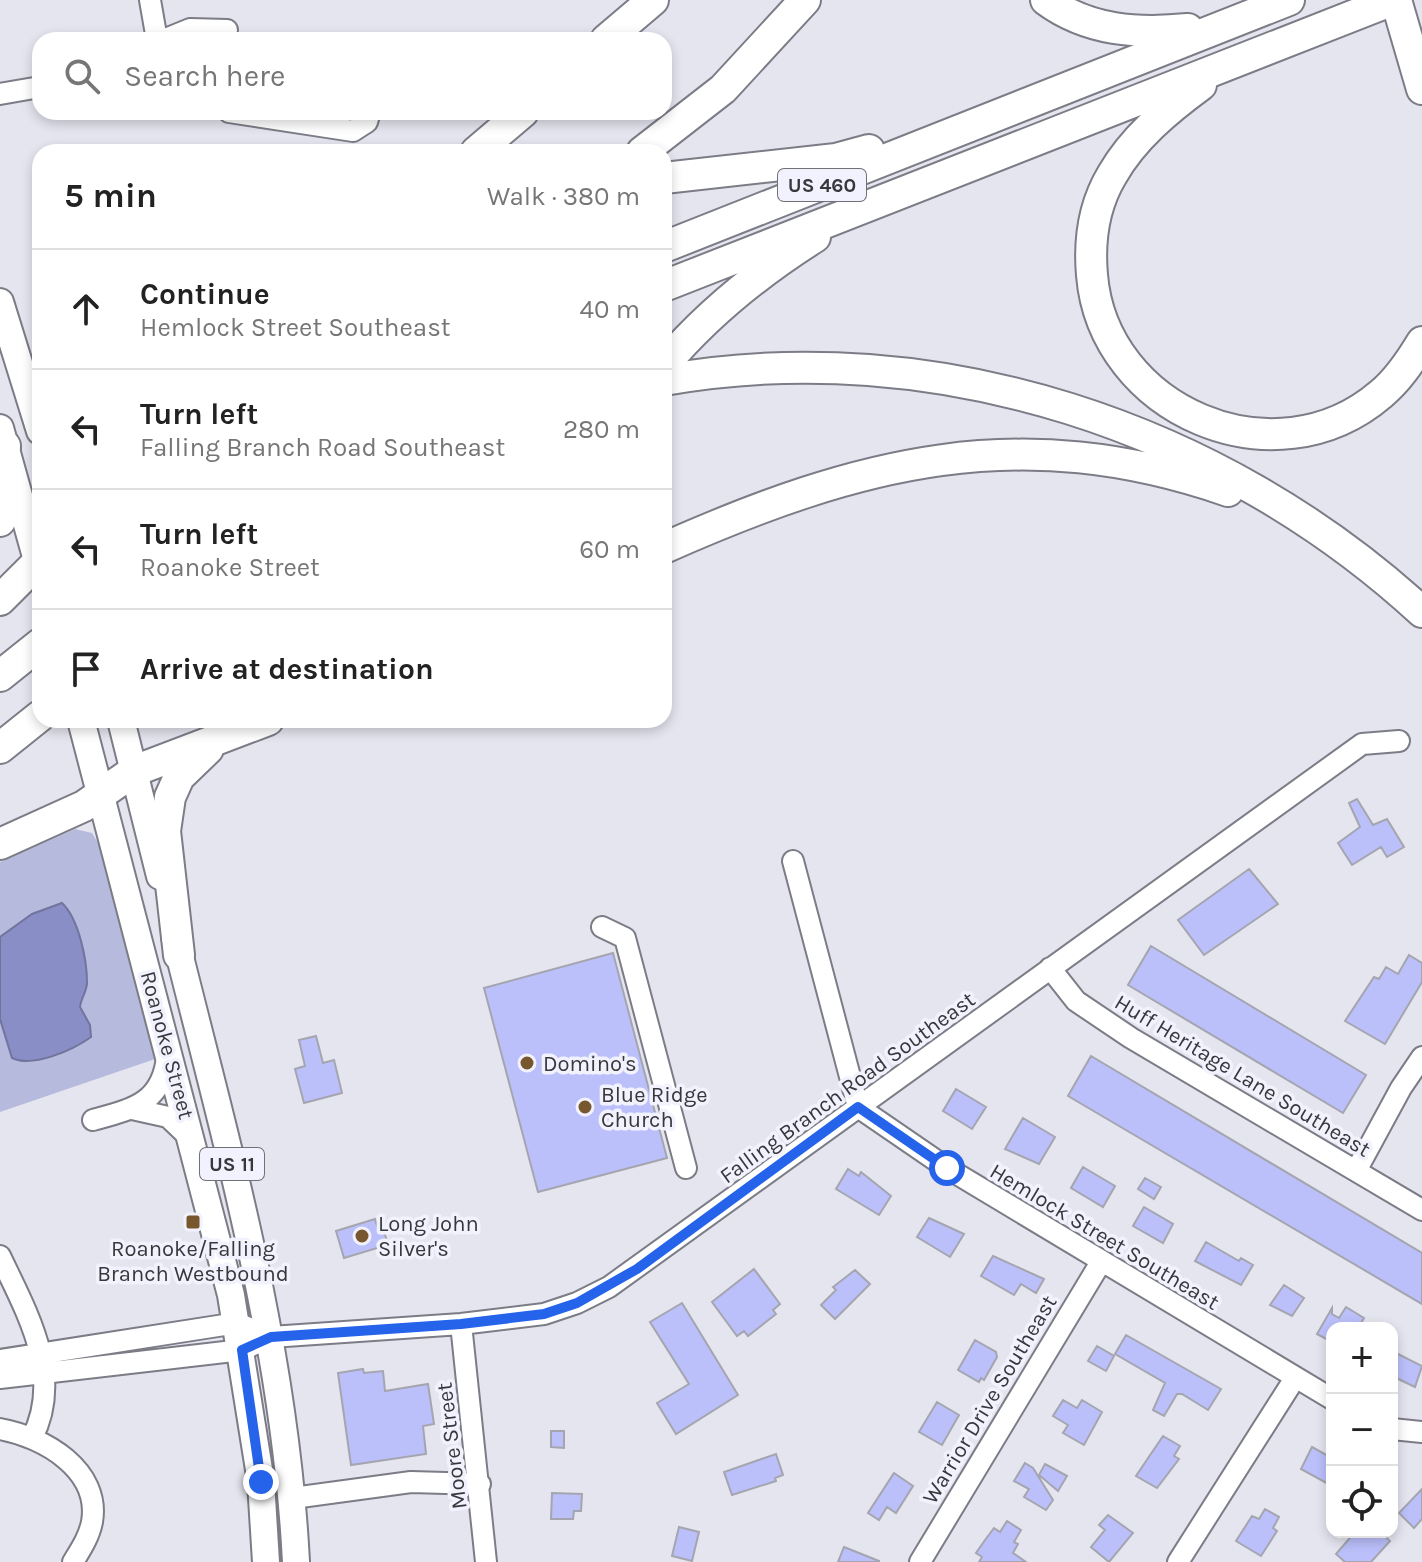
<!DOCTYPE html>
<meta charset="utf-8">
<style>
:root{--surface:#fff;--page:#f2f2f2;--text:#222;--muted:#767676;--line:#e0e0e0}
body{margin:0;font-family:Karla,sans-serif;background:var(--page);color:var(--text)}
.controls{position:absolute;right:24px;bottom:24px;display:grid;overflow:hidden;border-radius:16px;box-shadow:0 4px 12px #0003}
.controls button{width:72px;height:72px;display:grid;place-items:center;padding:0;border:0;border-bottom:2px solid var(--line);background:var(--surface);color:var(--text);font:40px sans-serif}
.stop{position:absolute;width:24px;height:24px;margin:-18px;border:6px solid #2563eb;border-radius:50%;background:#fff}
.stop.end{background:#2563eb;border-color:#fff;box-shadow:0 2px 8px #0008}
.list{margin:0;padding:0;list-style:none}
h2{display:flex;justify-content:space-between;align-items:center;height:104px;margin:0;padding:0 32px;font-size:34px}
h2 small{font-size:26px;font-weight:400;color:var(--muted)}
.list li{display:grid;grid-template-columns:52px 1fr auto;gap:24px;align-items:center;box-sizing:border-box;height:120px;padding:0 32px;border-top:2px solid var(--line)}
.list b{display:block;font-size:30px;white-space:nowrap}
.list p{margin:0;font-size:26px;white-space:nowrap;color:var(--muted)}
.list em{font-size:26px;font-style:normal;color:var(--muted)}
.icon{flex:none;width:44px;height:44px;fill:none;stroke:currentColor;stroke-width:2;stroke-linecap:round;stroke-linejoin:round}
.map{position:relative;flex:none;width:1422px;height:1562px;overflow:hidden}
.search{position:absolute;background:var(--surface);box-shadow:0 4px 12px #0003;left:32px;top:32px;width:640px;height:88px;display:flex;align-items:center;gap:20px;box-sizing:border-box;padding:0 28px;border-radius:24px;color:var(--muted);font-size:30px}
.panel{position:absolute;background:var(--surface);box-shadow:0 4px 12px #0003;left:32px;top:144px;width:640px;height:584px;border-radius:24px}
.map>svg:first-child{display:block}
.green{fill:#b6badd}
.water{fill:#8a8ec7;stroke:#71749d;stroke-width:2}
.building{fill:#bbc0fb;stroke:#a4a5af;stroke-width:2}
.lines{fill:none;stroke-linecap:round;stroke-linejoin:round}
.minor-casing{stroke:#7b7c86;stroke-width:24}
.major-casing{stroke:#7b7c86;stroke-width:30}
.highway-casing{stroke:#7b7c86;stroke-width:34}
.minor{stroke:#fff;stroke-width:20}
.major{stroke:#fff;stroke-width:26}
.highway{stroke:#fff;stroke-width:30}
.route{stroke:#2563eb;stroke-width:10}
.poi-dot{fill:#79572e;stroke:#f1f2fd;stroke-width:3}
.labels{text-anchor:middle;stroke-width:7;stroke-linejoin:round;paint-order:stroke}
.shield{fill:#f1f2fd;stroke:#707076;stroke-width:2}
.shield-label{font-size:20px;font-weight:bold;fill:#38383c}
.street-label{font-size:22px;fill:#38383c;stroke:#f1f2fd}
.poi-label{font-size:22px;fill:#38383c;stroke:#f1f2fd;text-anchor:start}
</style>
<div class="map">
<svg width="1422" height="1562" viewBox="0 0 1422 1562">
<rect width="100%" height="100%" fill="#e4e5ef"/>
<!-- green -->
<path class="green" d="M75 829 92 833 100 846 158 1058 0 1112V862Z"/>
<!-- water -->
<path class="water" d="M62 903C79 919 87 960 87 983 87 991 81 998 80 1007L90 1025 91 1037C73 1050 33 1068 12 1058L0 1019V937L32 914Z"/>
<!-- building -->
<path class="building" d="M1357 799 1373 825 1387 819 1404 847 1387 857 1381 847 1352 865 1338 843 1360 827 1349 803Z
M1249 869 1278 904 1204 955 1178 920Z
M1151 946 1366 1075 1343 1113 1128 985Z
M613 953 667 1158 538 1192 484 988Z
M1409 955 1422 963V982L1385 1044 1345 1021 1374 977 1379 979 1386 967 1398 974Z
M316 1036 323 1063 334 1060 342 1093 304 1103 295 1069 305 1066 299 1040Z
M1091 1056 1422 1253V1304L1068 1096Z
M956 1089 986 1107 972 1129 943 1111Z
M1023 1118 1055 1137 1039 1164 1005 1149Z
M1083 1167 1115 1186 1103 1207 1071 1188Z
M848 1169 859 1176 861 1172 891 1196 879 1215 836 1189Z
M1145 1178 1161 1187 1154 1199 1138 1189Z
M1144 1207 1173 1224 1163 1243 1133 1226Z
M929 1218 964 1234 950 1257 917 1237Z
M375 1219 378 1229 383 1227 387 1242 382 1243 384 1246 344 1258 336 1231Z
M1206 1242 1239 1261 1241 1258 1253 1265 1241 1285 1195 1261Z
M993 1256 1044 1279 1036 1293 1021 1284 1014 1295 981 1276Z
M754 1269 780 1304 773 1310 776 1314 748 1336 744 1331 737 1336 712 1302Z
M855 1270 870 1284 835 1319 821 1305 836 1290 833 1287Z
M1284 1285 1304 1298 1292 1316 1270 1305Z
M682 1303 738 1395 676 1434 657 1403 689 1384 650 1322Z
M1346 1307 1364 1318 1358 1328H1332V1342L1317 1334 1332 1308V1314L1339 1318Z
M1126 1335 1221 1389 1208 1410 1182 1394H1177L1164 1416 1153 1410 1165 1383 1115 1354Z
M975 1340 996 1352 997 1357 984 1380 981 1378 979 1382 958 1370Z
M1097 1346 1114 1356 1106 1371 1088 1361Z
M1392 1351 1422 1366 1415 1387 1392 1376Z
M363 1369 364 1373 383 1371 385 1391 428 1384 434 1424 423 1426 426 1454 351 1465 338 1373Z
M1063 1400 1077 1408 1082 1400 1102 1412 1084 1445 1063 1433 1068 1425 1053 1416Z
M937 1402 959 1415 942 1445 919 1432Z
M551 1431H564V1448L551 1447Z
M1163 1436 1180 1446 1174 1456 1179 1459 1157 1488 1136 1476Z
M1312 1447 1332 1458V1486L1301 1469Z
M776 1454 783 1475 775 1478 776 1481 732 1495 724 1472Z
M1025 1463 1033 1468 1053 1500 1046 1510 1024 1497 1029 1489 1014 1481Z
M1045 1464 1067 1476 1058 1491 1039 1475Z
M894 1473 913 1486 896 1513 887 1507 879 1520 868 1513Z
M1422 1489V1519L1414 1528 1399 1513Z
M552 1493 582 1494 581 1511H574L573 1519H551Z
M1265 1509 1279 1517 1273 1528 1277 1531 1261 1556 1236 1541 1252 1516 1259 1519Z
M1108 1515 1133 1533 1109 1562 1091 1547 1105 1530 1099 1525Z
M1007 1521 1021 1530 1014 1542 1018 1544 1013 1553 1026 1562H979L982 1557 976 1553 985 1540 994 1528 1000 1532Z
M679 1527 699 1532 692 1561 672 1556Z
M1355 1532H1380L1390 1541 1371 1562H1345L1336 1554Z
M844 1547 879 1561V1562H838Z"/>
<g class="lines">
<!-- minor casing -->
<g class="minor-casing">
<path id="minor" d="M150 0 157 40
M163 40 190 29 227 30
M0 94 40 87
M229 112 353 131 367 122 370 112
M793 861 858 1107 947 1168 1332 1399
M602 927 625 938 686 1168
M1050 968 1076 1001 1131 1038 1422 1210
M132 1109 168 1117 190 1138
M93 1120C133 1109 162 1103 167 1057
M1356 1171 1401 1088 1422 1057
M0 1256C27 1313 64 1376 32 1438
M461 1324 486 1562
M0 1360 237 1323 271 1337
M0 1378 242 1350 271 1337 461 1324 544 1314 577 1303 609 1287 1362 744 1399 741
M0 1429C44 1437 101 1470 92 1522 89 1537 81 1549 73 1562
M1392 1429 1422 1432
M293 1498 411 1482 480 1484
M920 1562 1101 1262
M1178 1562 1295 1378"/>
</g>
<!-- major casing -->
<g class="major-casing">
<path id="major" d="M0 302 40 431
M0 428 40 571
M81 720 231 1295 261 1482 266 1562
M121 720 160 876
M175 937C227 1146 285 1346 296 1562"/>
</g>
<!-- highway casing -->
<g class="highway-casing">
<path id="highway" d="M1046 0C1088 31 1138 34 1188 29
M1396 0 1422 89
M606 40 653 0
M1201 85C1167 110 1133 138 1112 175 1094 205 1089 241 1092 275 1103 411 1275 485 1381 394 1398 380 1410 362 1422 342
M476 152 523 112
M642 152 723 89 805 0
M664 178 836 159 869 150
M664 247C872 164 1080 81 1289 0
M664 286 1393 0
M664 365C707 314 758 273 815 237
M664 380C935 332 1221 427 1422 612
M0 521 5 446
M664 548C858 462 1020 419 1228 491
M0 600 40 560
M0 676 40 644
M0 748 40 716
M0 844 84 806 134 771 268 720
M179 955 165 831 170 797 179 777 208 749"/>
</g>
<!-- minor -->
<use href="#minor" class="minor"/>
<!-- major -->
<use href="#major" class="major"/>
<!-- highway -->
<use href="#highway" class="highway"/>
</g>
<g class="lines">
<!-- route -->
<path class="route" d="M261 1482 242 1350 271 1337 461 1324 544 1314 577 1303 637 1269 858 1107 947 1168"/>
</g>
<!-- markers -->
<g class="poi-dot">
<circle cx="527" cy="1063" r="8"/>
<circle cx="585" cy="1107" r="8"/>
<rect x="185" y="1214" width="16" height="16" rx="4"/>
<circle cx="362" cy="1236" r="8"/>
</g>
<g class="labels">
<!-- shield labels -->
<g class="shield">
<rect x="778" y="169" width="88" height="32" rx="6"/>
<rect x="200" y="1148" width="64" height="32" rx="6"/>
</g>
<g class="shield-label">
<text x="822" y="192">US 460</text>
<text x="232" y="1171">US 11</text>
</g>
<!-- street labels -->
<g class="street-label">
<text transform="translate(168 1045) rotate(75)" y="8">Roanoke Street</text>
<text transform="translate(1243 1075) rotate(31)" y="8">Huff Heritage Lane Southeast</text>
<text transform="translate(847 1087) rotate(-36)" y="8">Falling Branch Road Southeast</text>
<text transform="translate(1105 1236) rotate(31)" y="8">Hemlock Street Southeast</text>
<text transform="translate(989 1399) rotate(-59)" y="8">Warrior Drive Southeast</text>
<text transform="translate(451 1446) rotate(-97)" y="8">Moore Street</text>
</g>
<!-- poi labels -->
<g class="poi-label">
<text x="543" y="1071">Domino's</text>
<text x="601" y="1102">Blue Ridge<tspan x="601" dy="25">Church</tspan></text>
<text x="378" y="1231">Long John<tspan x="378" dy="25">Silver's</tspan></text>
<text x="193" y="1256" text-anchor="middle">Roanoke/Falling<tspan x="193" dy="25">Branch Westbound</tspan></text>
</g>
</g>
</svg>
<div class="controls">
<button>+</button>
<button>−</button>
<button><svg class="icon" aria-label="locate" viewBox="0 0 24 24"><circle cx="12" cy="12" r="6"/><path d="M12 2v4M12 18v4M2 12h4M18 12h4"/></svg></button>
</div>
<div class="stop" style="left:947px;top:1168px"></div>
<div class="stop end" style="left:261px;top:1482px"></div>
<div class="search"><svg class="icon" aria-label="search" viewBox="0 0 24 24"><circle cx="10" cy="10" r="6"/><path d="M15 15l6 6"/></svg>Search here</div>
<section class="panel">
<h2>5 min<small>Walk · 380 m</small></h2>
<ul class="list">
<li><svg class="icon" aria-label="ahead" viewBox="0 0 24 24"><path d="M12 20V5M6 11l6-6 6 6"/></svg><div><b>Continue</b><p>Hemlock Street Southeast</p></div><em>40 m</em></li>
<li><svg class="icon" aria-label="left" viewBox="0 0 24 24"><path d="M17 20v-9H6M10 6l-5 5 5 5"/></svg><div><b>Turn left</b><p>Falling Branch Road Southeast</p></div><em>280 m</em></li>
<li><svg class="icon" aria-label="left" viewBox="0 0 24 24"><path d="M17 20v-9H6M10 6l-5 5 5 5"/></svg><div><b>Turn left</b><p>Roanoke Street</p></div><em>60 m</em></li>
<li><svg class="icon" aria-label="arrive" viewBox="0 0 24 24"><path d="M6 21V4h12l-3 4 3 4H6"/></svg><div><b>Arrive at destination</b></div></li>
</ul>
</section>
</div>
